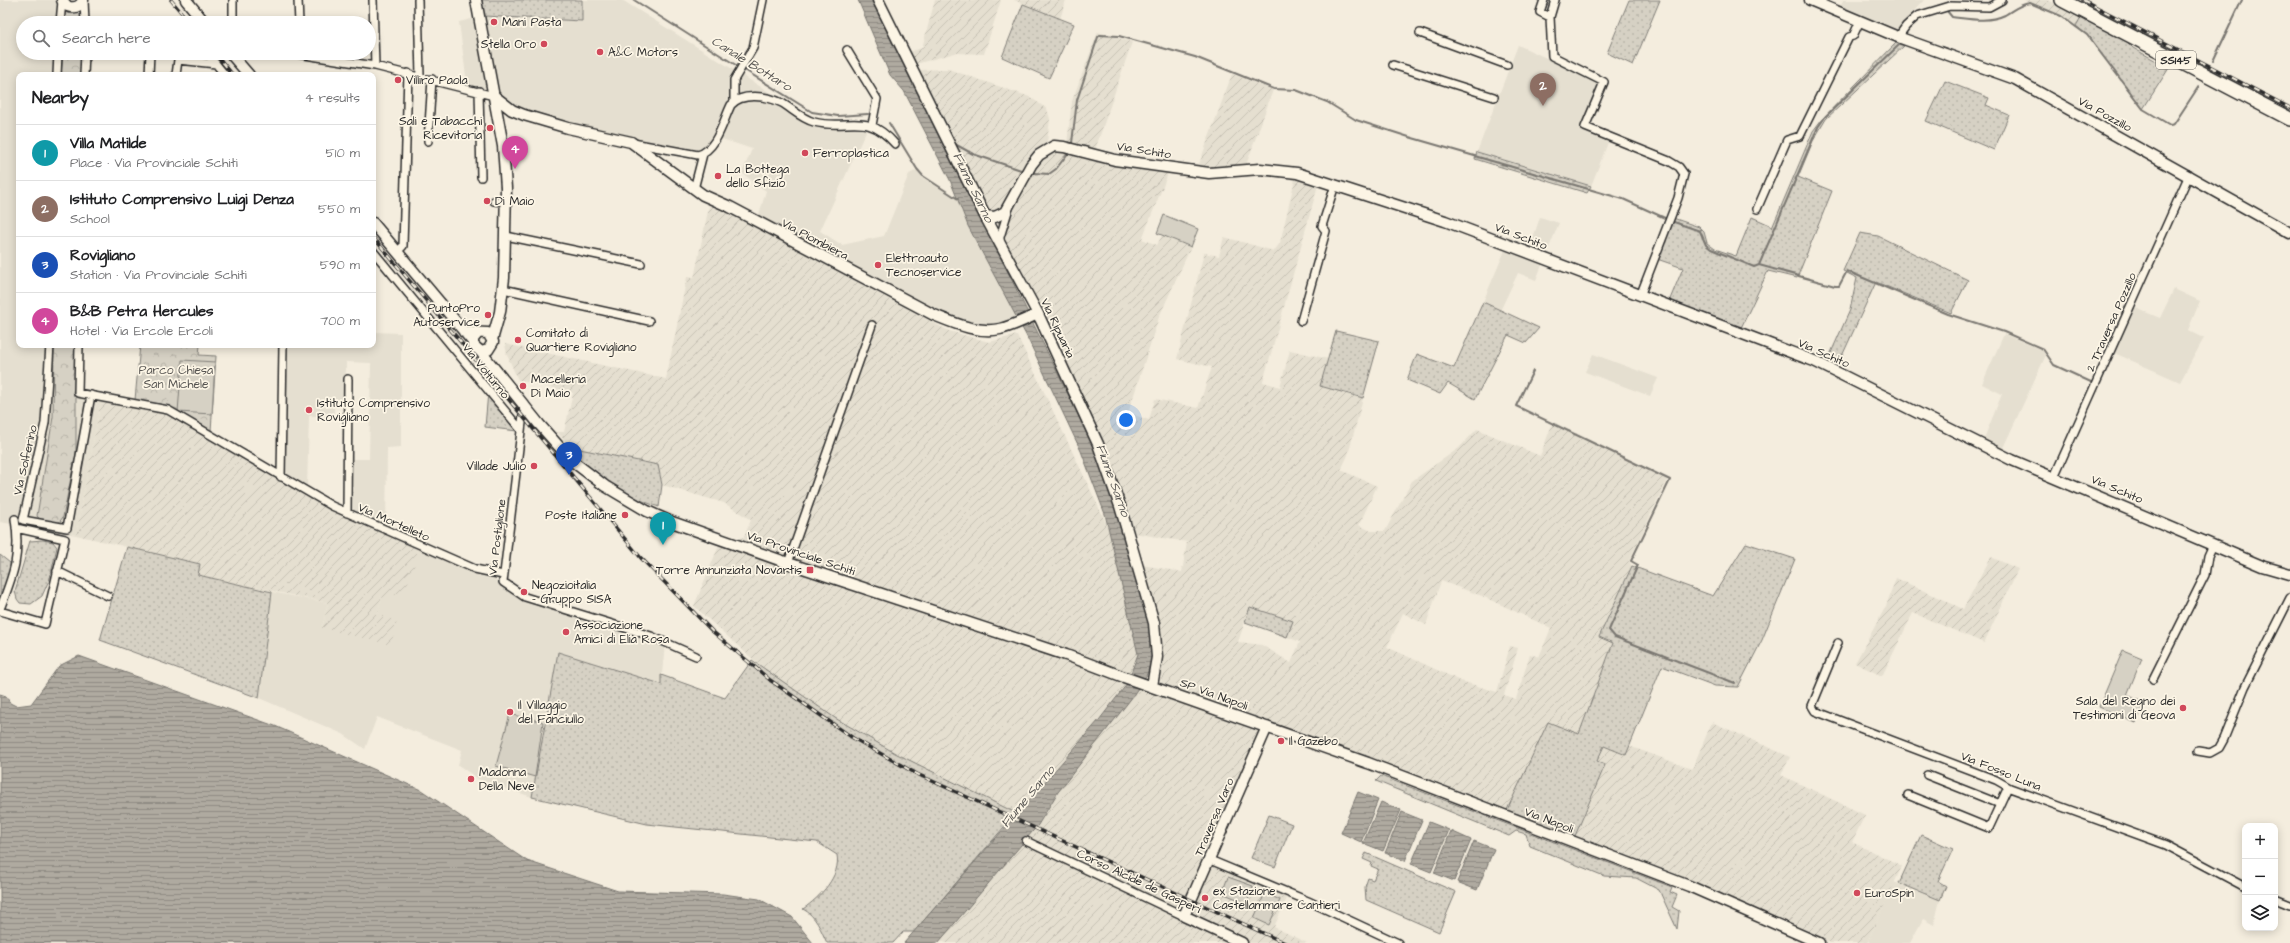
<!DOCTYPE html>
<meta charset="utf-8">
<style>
:root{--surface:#fff;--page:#f6f6f6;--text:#202124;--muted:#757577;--line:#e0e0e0;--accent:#d93025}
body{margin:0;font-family:"Architects Daughter",sans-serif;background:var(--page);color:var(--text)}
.controls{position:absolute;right:12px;bottom:12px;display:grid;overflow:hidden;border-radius:8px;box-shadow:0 2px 10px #0003}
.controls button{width:36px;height:36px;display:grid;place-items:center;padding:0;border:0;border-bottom:1px solid var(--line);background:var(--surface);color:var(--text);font:20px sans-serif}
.you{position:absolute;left:1126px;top:420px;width:14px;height:14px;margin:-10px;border:3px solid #fff;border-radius:50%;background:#1a73e8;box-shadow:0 0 0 6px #1a73e833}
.badge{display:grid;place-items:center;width:26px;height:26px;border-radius:50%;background:var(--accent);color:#fff;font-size:13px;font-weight:700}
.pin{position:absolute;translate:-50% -33px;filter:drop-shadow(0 1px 2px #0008)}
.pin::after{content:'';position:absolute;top:21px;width:14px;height:12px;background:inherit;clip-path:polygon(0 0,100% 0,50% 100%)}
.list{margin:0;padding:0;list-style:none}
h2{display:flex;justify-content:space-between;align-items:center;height:52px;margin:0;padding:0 16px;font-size:17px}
h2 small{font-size:13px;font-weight:400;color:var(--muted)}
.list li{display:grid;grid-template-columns:26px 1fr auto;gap:12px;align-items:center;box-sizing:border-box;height:56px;padding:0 16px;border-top:1px solid var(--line)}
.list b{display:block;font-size:15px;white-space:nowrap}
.list p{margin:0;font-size:13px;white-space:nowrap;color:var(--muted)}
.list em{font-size:13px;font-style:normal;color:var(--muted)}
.icon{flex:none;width:22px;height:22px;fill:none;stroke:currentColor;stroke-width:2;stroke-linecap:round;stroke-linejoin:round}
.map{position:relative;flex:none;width:2290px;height:943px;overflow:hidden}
.search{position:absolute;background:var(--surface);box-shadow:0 2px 10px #0003;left:16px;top:16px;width:360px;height:44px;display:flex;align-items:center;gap:10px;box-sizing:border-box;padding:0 14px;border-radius:22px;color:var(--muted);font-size:15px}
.panel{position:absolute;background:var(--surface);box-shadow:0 2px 10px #0003;left:16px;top:72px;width:360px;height:276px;border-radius:8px}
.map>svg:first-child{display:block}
.built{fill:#e5dfd0}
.industrial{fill:url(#industrial-furrows);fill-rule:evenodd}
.grass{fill:url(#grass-dots);stroke:#807e78}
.park{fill:url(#park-crowns);stroke:#807e78}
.pitch{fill:#d6d1c4;stroke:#807e78}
.water{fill:url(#water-rules);stroke:#7a7771}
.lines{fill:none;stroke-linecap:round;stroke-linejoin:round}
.stream{stroke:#7a7771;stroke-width:2}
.street-casing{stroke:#2b2b2b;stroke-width:10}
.secondary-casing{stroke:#2b2b2b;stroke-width:13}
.highway-casing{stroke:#2b2b2b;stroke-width:16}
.street{stroke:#fcf5e5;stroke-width:7}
.secondary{stroke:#fcf5e5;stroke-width:10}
.highway{stroke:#fcf5e5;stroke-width:13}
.rail-casing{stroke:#2b2b2b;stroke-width:3.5}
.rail{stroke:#fcf5e5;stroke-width:2;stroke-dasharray:6;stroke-linecap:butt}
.poi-dot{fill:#d1495b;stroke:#fcf5e5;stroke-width:1.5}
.labels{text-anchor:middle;stroke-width:3.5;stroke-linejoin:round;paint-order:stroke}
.shield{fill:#fcf5e5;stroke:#6a6863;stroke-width:1}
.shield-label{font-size:11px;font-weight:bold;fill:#2b2b2b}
.poi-label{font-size:12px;fill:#2b2b2b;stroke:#fcf5e5;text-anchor:start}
.street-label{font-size:12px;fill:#2b2b2b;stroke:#fcf5e5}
.park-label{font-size:12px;fill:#565451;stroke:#fcf5e5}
.water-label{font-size:13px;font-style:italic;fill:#595754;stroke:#fcf5e5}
</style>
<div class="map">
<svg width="2290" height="943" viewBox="0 0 2290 943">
<defs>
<pattern id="industrial-furrows" width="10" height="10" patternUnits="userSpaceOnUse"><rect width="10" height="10" fill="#e5dfd0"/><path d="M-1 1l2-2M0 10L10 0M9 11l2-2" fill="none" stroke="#c5c0b3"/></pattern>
<pattern id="grass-dots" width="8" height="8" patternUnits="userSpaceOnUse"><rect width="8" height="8" fill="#d6d1c4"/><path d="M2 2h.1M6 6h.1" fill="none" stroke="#b8b4a9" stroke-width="1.8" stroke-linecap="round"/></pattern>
<pattern id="park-crowns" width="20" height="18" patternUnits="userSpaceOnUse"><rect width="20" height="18" fill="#d6d1c4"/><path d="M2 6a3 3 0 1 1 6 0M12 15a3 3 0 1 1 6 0" fill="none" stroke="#b8b4a9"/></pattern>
<pattern id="water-rules" width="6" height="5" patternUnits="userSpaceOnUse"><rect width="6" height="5" fill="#afaaa0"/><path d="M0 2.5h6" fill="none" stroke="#8f8b83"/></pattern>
</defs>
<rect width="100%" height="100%" fill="#f4edde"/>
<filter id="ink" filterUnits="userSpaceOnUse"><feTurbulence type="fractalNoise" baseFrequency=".025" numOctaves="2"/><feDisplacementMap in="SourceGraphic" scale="8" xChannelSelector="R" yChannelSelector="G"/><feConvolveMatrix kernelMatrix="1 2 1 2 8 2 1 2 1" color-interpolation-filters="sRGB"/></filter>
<g filter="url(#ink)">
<!-- built -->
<path class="built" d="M0 0H82V23H23V53H81V75H19V345H76L75 393 101 400 76 535 0 522Z
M582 0H622L804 114 818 120H868L866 131 820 231 842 245 884 236 909 174 917 170 923 178 957 199 968 226 1017 316 999 324 983 326 956 320 927 309 758 218 766 191 742 173 752 149 719 138 704 150 693 151 629 138 521 109 488 91 467 84 459 22 484 16 582 21Z
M1843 0H1924L1896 31 1840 8Z
M1518 45 1599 82 1582 128 1609 140 1591 186 1477 152Z
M1540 217 1559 223 1536 280 1518 273 1500 311 1483 302 1506 248 1527 256Z
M2174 289 2200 301 2188 330 2204 338 2180 382 2112 352 2133 307 2160 318Z
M373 332 401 333V447L387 448 386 533 350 511 351 459H369L371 363 346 362 345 405H334V416H309L307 489 283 475 285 345H373Z
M2004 334 2042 350 2046 355 2002 450 1983 441 2002 394 1982 384Z
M1593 354 1658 378 1650 396 1585 372Z
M421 548 489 575 521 597 608 624 665 644 661 684 558 652 532 797 480 780 458 765 462 750 377 717 365 749 343 734 259 698 272 592 328 603 322 628 378 614 381 598Z
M1894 882 1940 900 1934 925 1923 919 1910 943H1871L1868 941Z"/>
<!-- industrial -->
<path class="industrial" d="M935 0H1001L984 54 955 53 916 64 909 52 922 48Z
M1014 0H1066L1060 19Z
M2024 0H2048L2081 17 2076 26 2061 16Z
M1098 32 1132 42 1095 150 1171 166 1142 239 1157 245 1162 235 1191 247 1159 317 1128 413 1149 420 1155 399 1198 408 1212 367 1177 359 1204 253 1219 256 1224 237 1274 251 1280 243 1295 179 1318 185 1263 382 1280 387 1290 350 1328 359 1321 386 1363 398 1348 455 1341 470 1377 486 1359 525 1371 531H1385L1412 481 1459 448 1477 429 1540 456 1553 422 1668 478 1629 561 1632 566 1599 637 1613 642 1579 735 1507 810 1605 765 1596 761 1604 746 1625 755 1629 746 1692 769 1712 722 1790 757 1781 775 1865 815 1852 842 1902 866 1867 943H1830L1564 835 1265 720 1206 861 1287 898 1274 927 1307 943H946L940 940 1038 825 1058 792 1139 686 1155 691 1161 682 1156 608 1142 565 1182 572 1187 542 1134 533 1113 474 1044 314 1004 246 1003 238 1012 212 1005 206 999 213H987L919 70 948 69 1030 97 1047 109 1050 119 1047 142 1067 144 1072 101ZM1441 581 1482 596 1551 628 1539 657 1530 654 1516 699 1504 695 1518 648 1510 646 1497 692 1461 681 1387 647 1403 613 1426 625ZM1250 607 1293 621 1287 637 1300 642 1291 663 1262 645 1238 642Z
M1232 74 1273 90 1245 168 1226 169 1198 167Z
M709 206 732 215 949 331 989 342 1017 335 1108 527 1121 574 1138 654 1127 684 1021 815 895 753 835 718 780 681 748 655 694 606 720 543 744 537 751 520 724 503 662 485 658 465 570 447 557 432H564L573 393 518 380 507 355 505 344 666 379 687 277 694 278Z
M101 400 160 411 172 416 336 511 421 548 404 593 381 598 378 614 397 621 391 645 322 628 328 603 197 575 200 564 76 535Z
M1991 557 2018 569 1984 643 1913 613 1882 676 1855 663 1886 606 1896 578 1963 609Z"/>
<!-- grass -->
<path class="grass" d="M480 0H582V21L484 16Z
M1629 0H1660L1633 65 1607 53Z
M1023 4 1074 24 1049 78 1002 57Z
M2081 17 2122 37 2133 48 2169 68 2143 109 2087 35 2076 26Z
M1896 43 1904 46 1826 119 1813 141 1798 177 1832 191 1797 278 1768 271 1740 330 1668 304 1683 268 1657 259 1673 218 1699 227 1704 232 1707 243 1715 249 1736 256 1752 217 1770 225 1772 228 1813 131 1822 119Z
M1945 81 1989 98 1986 105 2009 115 1994 150 1926 121Z
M1477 152 1591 186 1587 193 1475 159Z
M1860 233 1878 236 1968 280 1951 313 1876 282 1836 369 1826 364 1850 310 1857 278 1843 271Z
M1483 302 1539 328 1526 343 1508 335 1475 399 1448 383 1440 394 1407 380 1417 354 1454 368Z
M1336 331 1379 341 1363 398 1320 386Z
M488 392 517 431 485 427Z
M565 446 658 465 662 485 659 507C623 495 592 474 565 446Z
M43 540 53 542 57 547 50 578 42 596 31 604 20 603 17 599 15 591 30 541Z
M1746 543 1795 559 1762 640 1738 687 1715 686 1662 666 1626 755 1604 746 1597 761 1605 765 1575 836 1507 810 1548 722 1579 734 1613 643 1599 637 1632 566 1713 596Z
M127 547 200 564 198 575 272 592 259 698 100 640Z
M0 555 10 563C12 574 7 589 0 597Z
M1250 607 1293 621 1287 637 1245 622Z
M558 652 661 684V675L725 698 752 660 835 718 895 753 1016 813 914 932H903L893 943H827C821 930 816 916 803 909 820 897 841 876 837 855L817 842 647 824 532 797Z
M1381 776 1672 887 1670 892 1677 895 1672 907 1679 911 1677 929 1659 890 1636 878 1604 876 1530 846 1526 834 1516 831 1509 836 1376 781Z
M1269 815 1292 824 1275 867 1251 858Z
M1921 835 1953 849 1938 881 1946 886 1940 900 1899 883Z
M1366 853 1456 892 1439 932 1366 900 1365 887 1368 878 1373 880 1378 869 1371 866 1372 863 1363 859Z"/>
<!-- park -->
<path class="park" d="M80 5 85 23H60V7Z
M63 53H81V75H61Z
M54 345H76V453L63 517 58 524 42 522 37 516 53 417Z
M140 345H200L199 355 216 356 211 431C183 415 168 406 135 400Z"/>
<!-- pitch -->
<path class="pitch" d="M1164 215 1198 229 1191 247 1157 233Z
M182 360 215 362 212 414 178 412Z
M2123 650 2142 658 2127 695 2145 703 2136 723 2099 707Z
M510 714 543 722 535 777 496 766Z
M1228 877 1253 886 1247 903 1222 893Z
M1265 893 1280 900 1269 925 1254 918Z"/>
<!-- water -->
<path class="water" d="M858 0H874L1092 443 1111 493 1149 622 1152 661 1146 676 1130 700 1058 792 1038 825 938 943H904L1099 720 1127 684 1138 654 1105 514 1081 451 1027 337 968 226 950 180 904 91 890 75Z
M79 656 275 726 421 790 527 861 618 891 723 894 759 899 792 917 813 943H0V694L6 696 10 703 16 706 31 704 59 666Z
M1358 792 1378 800 1361 842 1341 833Z
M1381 802 1401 810 1383 851 1363 843Z
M1402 812 1422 820 1405 861 1385 853Z
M1429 822 1449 830 1431 872 1411 864Z
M1451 831 1471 840 1454 881 1434 873Z
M1474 841 1494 849 1477 890 1457 882Z"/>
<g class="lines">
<!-- stream -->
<path class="stream" d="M634 0 739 67
M1947 11 1952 17C1970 19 1988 23 2005 15 2014 10 2020 4 2030 3L2061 16 2087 35 2143 109 2170 125 2174 124 2199 86
M2213 61 2242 0
M743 69 812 112 838 116 868 114
M889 123 917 169 923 176 958 199
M953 143 973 154 1024 171
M1072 143 1077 100 1098 37 1100 35 1119 36 1195 57 1274 89 1296 90 1327 102 1356 120 1409 137 1623 199 1667 219
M1034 173 1049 174 1056 169 1069 152
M1671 221 1700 231 1706 245 1711 249 1754 267 1759 265 1818 127 1825 117 1901 43
M1759 265 1835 286H1839L1847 271 1948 314 2004 332 2043 349 2054 365 2093 383
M1533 371 1516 406 1670 480 1631 561 1638 565 1609 630 1615 637 1735 683"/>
<!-- street casing -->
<g class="street-casing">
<path id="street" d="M84 0 85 23
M233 0V23
M298 0 299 23
M373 0 375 66
M418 0 420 76
M1544 0 1540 12 1550 17
M1555 0 1550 17 1552 56 1604 82 1585 127 1669 161 1679 167 1684 174 1678 198 1640 296
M60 23 62 1
M1420 33 1507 65
M1898 37 1906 26 1917 16 1950 6 1989 7 2002 0
M847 50 877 99 872 125
M207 53 225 75
M292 53 375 66 494 96
M1393 65 1494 97
M57 75 58 53
M84 75 85 53
M149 75 150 53
M176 75 178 60 216 64
M479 91 481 177
M734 100V80L753 48 763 0
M428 141 432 79
M633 143 698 155C717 150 723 121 731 105 742 92 767 96 782 103 792 109 802 119 814 122 849 131 865 110 895 144
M694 189 703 154
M494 201 506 202
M1757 209 1787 140 1800 136 1849 37 1853 36 1860 21
M506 236 641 264
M1000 242V237L1009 208
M373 251 521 430
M397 252 403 246 408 73
M503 289 649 321
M1301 321 1326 231 1322 226 1335 185
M50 345 45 423 23 520 67 528 91 395
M79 345 78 393 168 410 332 506 475 569 503 575
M524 406 503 582 525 597 651 636 696 656
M281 477 283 345
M2054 477 2189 175
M347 513 348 379
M788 563 872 325
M57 571 108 596
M0 609C13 575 21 557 15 519
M0 611 45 624 65 539 16 528
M1838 643 1812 706 1815 711 1996 780 2010 788 2166 845 2245 887
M2153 679 2205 575 2208 556 2213 545
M2198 751 2210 753 2219 748 2224 739 2245 687 2290 598
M1927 775 2000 804
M1908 795 1989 828 2008 787
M1026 841 1184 916
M1210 860 1308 901 1398 943
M2275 899 2290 905"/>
</g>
<!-- secondary casing -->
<g class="secondary-casing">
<path id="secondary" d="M62 0 67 6C74 9 80 7 83 0
M186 0 205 23
M476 0 503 146 506 188 504 278 500 312 492 340
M878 0 985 216 1038 314 1098 444 1120 506 1154 623 1157 657 1152 686
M1810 0 1898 37 2015 79 2290 233
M230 53 249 75
M494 96 512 110 524 115 568 128 631 142 703 195 730 207 934 315C954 323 978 334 1000 329 1013 326 1026 319 1038 314
M985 216 995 217 1005 212 1031 165 1039 155 1054 146 1064 147 1115 160 1209 173 1260 169 1297 173 1445 221 1814 361 2012 460 2262 566 2290 574
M373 223 473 342
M464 332 488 333 493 342 488 350 481 352 473 345V339L478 333
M481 352 539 424 571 460 605 486 647 511 669 521 788 563 1066 655 1124 677 1368 763 1689 886 1819 943
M1242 943 1184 916 1267 727"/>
</g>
<!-- highway casing -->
<g class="highway-casing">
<path id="highway" d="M2062 0 2290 119"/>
</g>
<!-- street -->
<use href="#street" class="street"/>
<!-- secondary -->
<use href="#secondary" class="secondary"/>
<!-- highway -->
<use href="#highway" class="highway"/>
<!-- rail casing -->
<g class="rail-casing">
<path id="rail" d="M171 0 190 23
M2083 0 2290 108
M215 53 233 75
M373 237 641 558 712 631 770 680 853 738 917 774 1285 943"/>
</g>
<!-- rail -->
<use href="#rail" class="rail"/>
</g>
</g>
<!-- markers -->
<g class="poi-dot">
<circle cx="494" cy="22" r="4"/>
<circle cx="544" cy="44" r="4"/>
<circle cx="600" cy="52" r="4"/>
<circle cx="398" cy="80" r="4"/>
<circle cx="490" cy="128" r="4"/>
<circle cx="805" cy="153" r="4"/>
<circle cx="718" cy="176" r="4"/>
<circle cx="487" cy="201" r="4"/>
<circle cx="878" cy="265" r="4"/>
<circle cx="488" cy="315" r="4"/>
<circle cx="518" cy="340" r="4"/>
<circle cx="523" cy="386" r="4"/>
<circle cx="309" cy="410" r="4"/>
<circle cx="534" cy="466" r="4"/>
<circle cx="625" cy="515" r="4"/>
<rect x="806" y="566" width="8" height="8" rx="2"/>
<circle cx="524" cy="592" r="4"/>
<circle cx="566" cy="632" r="4"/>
<circle cx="2183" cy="708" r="4"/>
<circle cx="510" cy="712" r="4"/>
<circle cx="1281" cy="741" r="4"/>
<circle cx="471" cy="779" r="4"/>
<circle cx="1857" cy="893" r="4"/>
<circle cx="1205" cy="898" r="4"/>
</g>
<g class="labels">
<!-- shield labels -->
<rect class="shield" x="2156" y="51" width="40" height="18" rx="3"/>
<g class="shield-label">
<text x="2176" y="64">SS145</text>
</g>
<!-- poi labels -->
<g class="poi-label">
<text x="502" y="26">Mani Pasta</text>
<text x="536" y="48" text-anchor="end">Stella Oro</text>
<text x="608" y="56">A&amp;C Motors</text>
<text x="406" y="84">Villiro Paola</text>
<text x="482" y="125" text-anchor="end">Sali e Tabacchi<tspan x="482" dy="14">Ricevitoria</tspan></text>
<text x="813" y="157">Ferroplastica</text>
<text x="726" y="173">La Bottega<tspan x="726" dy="14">dello Sfizio</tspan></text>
<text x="495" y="205">Di Maio</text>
<text x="886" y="262">Elettroauto<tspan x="886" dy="14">Tecnoservice</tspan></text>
<text x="480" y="312" text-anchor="end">PuntoPro<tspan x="480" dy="14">Autoservice</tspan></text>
<text x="526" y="337">Comitato di<tspan x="526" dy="14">Quartiere Rovigliano</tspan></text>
<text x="531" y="383">Macelleria<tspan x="531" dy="14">Di Maio</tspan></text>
<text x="317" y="407">Istituto Comprensivo<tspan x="317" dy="14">Rovigliano</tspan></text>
<text x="526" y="470" text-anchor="end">Villade Julio</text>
<text x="617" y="519" text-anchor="end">Poste Italiane</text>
<text x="802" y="574" text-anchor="end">Torre Annunziata Novartis</text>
<text x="532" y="589">Negozioitalia<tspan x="532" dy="14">- Gruppo SISA</tspan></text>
<text x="574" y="629">Associazione<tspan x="574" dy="14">Amici di Elia Rosa</tspan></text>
<text x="2175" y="705" text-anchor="end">Sala del Regno dei<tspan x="2175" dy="14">Testimoni di Geova</tspan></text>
<text x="518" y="709">Il Villaggio<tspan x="518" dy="14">del Fanciullo</tspan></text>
<text x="1289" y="745">Il Gazebo</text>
<text x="479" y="776">Madonna<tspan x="479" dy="14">Della Neve</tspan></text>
<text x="1213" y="895">ex Stazione<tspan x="1213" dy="14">Castellammare Cantieri</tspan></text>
<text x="1865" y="897">EuroSpin</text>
</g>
<!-- street labels -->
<g class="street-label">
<text transform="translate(2105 114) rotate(29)" y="4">Via Pozzillo</text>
<text transform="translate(1144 150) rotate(9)" y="4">Via Schito</text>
<text transform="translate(1521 236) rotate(21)" y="4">Via Schito</text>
<text transform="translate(815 239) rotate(28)" y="4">Via Piombiera</text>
<text transform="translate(2111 322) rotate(-66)" y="4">2 Traversa Pozzillo</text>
<text transform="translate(1058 328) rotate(65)" y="4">Via Ripuaria</text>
<text transform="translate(1824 353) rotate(24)" y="4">Via Schito</text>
<text transform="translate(486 371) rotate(51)" y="4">Via Volturno</text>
<text transform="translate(25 460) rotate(-77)" y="4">Via Solferino</text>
<text transform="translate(2117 489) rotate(23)" y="4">Via Schito</text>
<text transform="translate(394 522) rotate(24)" y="4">Via Mortelleto</text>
<text transform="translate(497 537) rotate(-83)" y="4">Via Postiglione</text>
<text transform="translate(801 553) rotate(19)" y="4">Via Provinciale Schiti</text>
<text transform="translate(1214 694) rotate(20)" y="4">SP Via Napoli</text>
<text transform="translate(2001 771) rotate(22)" y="4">Via Fosso Luna</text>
<text transform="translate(1214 817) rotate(-67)" y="4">Traversa Varo</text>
<text transform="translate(1549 820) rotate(21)" y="4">Via Napoli</text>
<text transform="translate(1139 881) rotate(25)" y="4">Corso Alcide de Gasperi</text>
</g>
<!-- park labels -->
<g class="park-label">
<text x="176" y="374">Parco Chiesa<tspan x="176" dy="14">San Michele</tspan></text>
</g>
<!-- water labels -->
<g class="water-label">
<text transform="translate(752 63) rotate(32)" y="5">Canale Bottaro</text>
<text transform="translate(974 187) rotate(64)" y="5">Fiume Sarno</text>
<text transform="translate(1114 480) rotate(70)" y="5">Fiume Sarno</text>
<text transform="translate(1027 796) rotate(-50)" y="5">Fiume Sarno</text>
</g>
</g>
</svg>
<div class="controls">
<button>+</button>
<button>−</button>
<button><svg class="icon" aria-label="layers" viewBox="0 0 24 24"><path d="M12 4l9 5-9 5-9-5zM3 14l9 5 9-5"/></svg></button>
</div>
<div class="you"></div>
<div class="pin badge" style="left:663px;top:545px;background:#0f9aa8">1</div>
<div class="pin badge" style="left:1543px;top:106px;background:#8d6e63">2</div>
<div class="pin badge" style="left:569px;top:475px;background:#1a4fb4">3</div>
<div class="pin badge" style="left:515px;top:169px;background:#d1479c">4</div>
<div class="search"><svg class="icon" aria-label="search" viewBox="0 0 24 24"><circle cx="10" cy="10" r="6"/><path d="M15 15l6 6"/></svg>Search here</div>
<section class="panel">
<h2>Nearby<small>4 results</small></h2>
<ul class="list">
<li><span class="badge" style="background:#0f9aa8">1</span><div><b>Villa Matilde</b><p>Place · Via Provinciale Schiti</p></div><em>510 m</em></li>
<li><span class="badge" style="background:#8d6e63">2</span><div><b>Istituto Comprensivo Luigi Denza</b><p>School</p></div><em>550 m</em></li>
<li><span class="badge" style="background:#1a4fb4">3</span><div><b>Rovigliano</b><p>Station · Via Provinciale Schiti</p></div><em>590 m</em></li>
<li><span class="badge" style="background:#d1479c">4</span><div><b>B&amp;B Petra Hercules</b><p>Hotel · Via Ercole Ercoli</p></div><em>700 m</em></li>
</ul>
</section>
</div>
